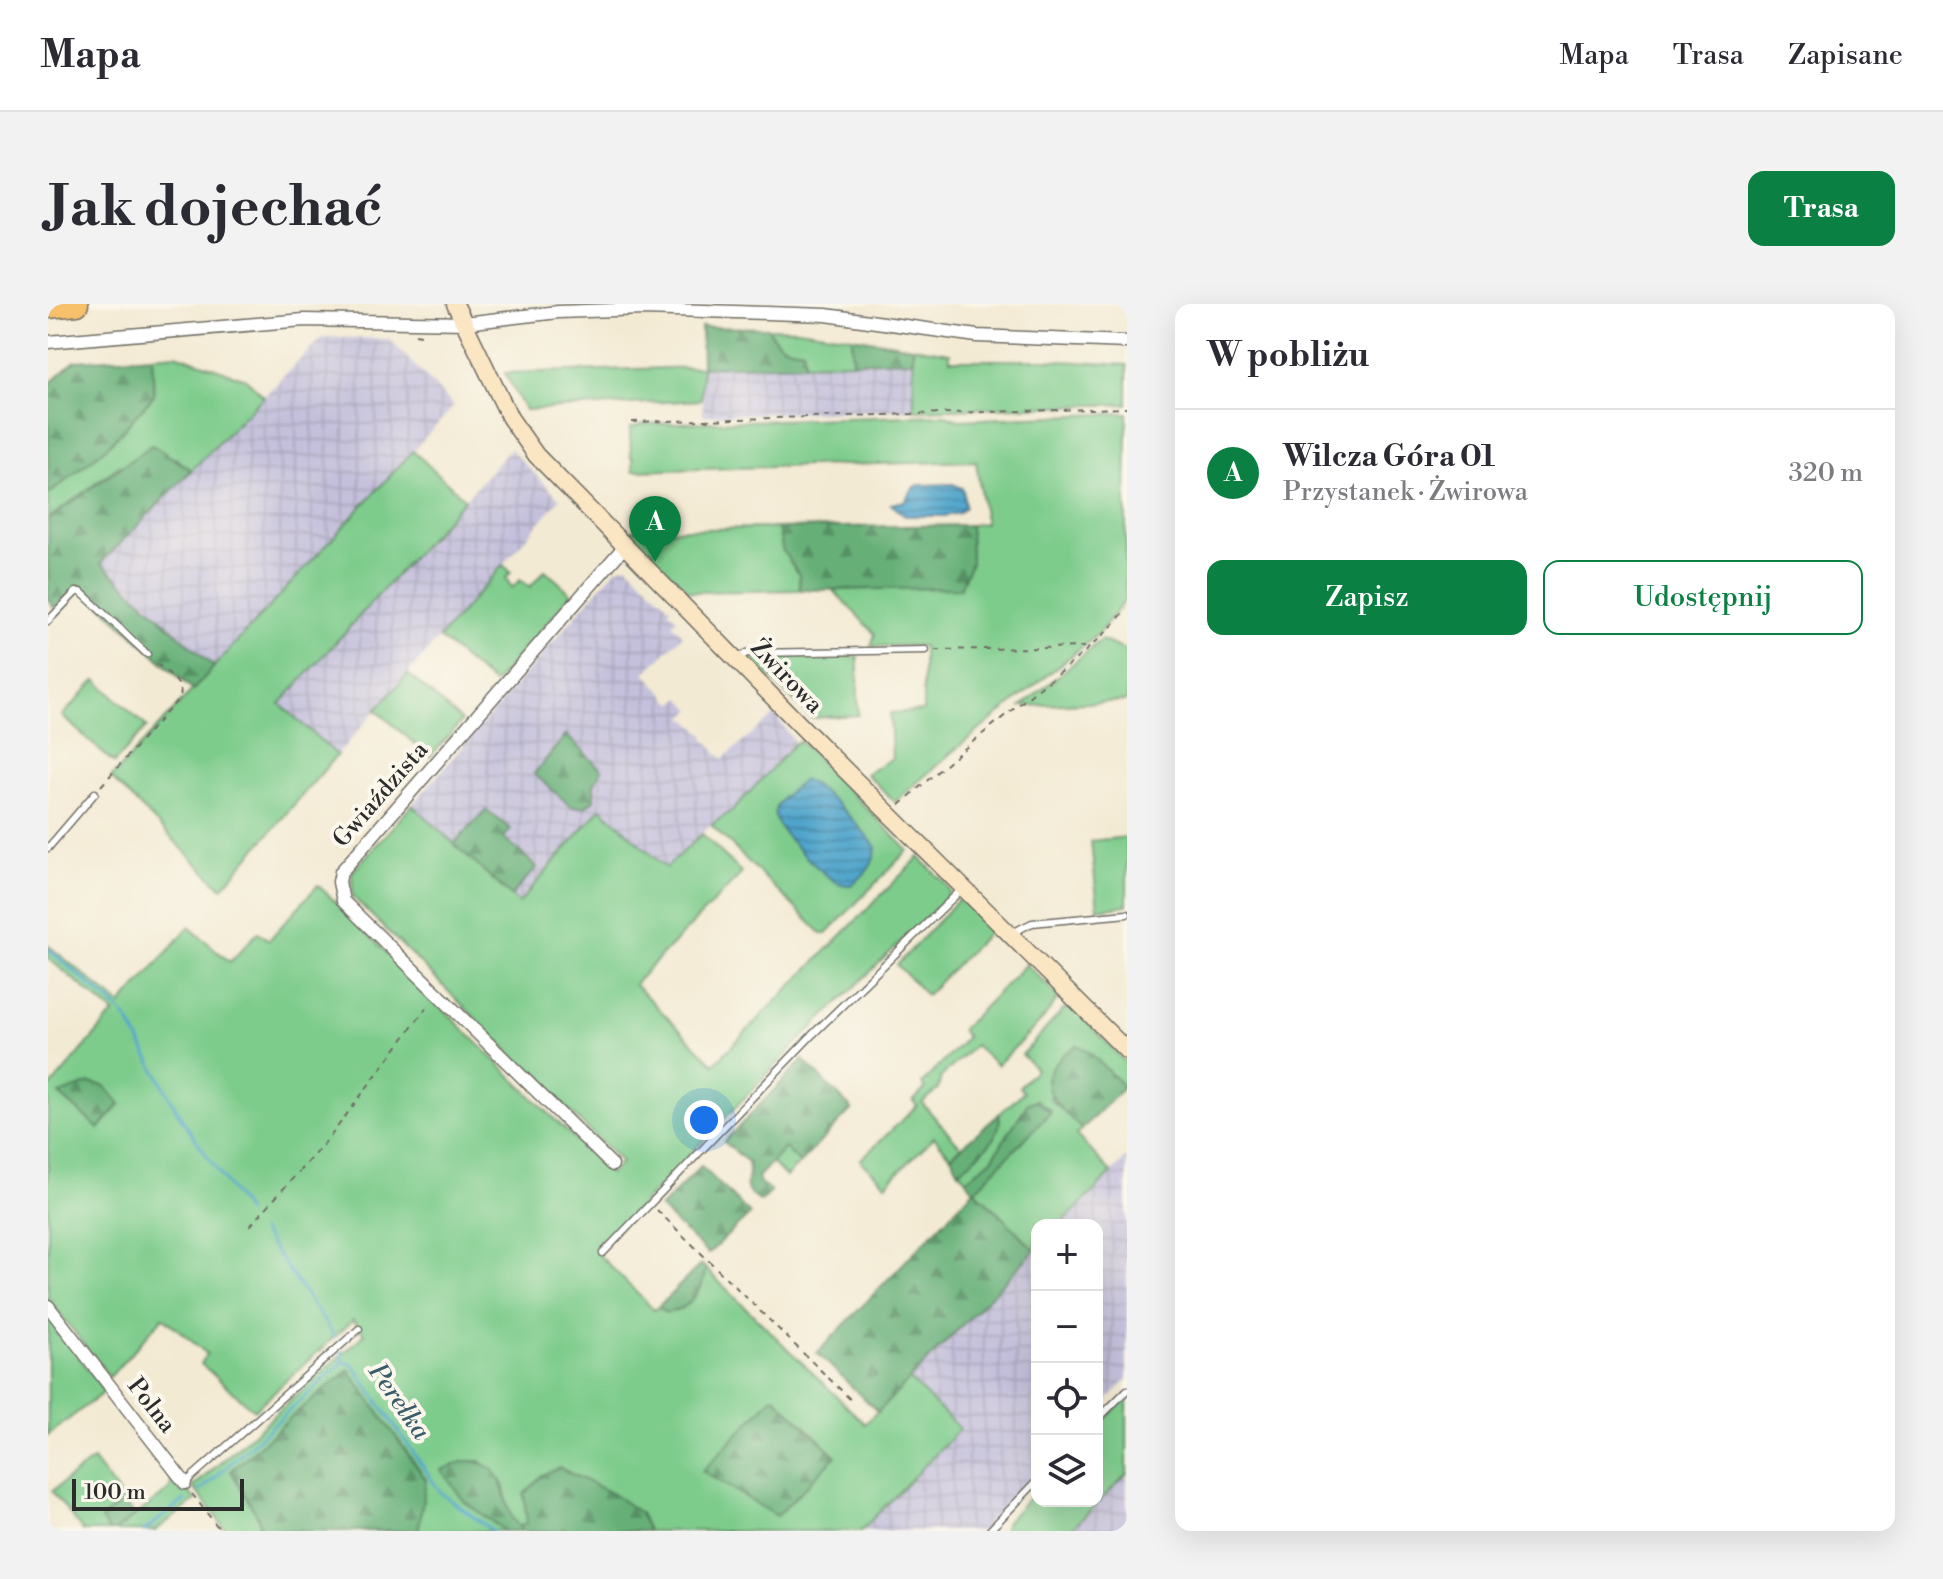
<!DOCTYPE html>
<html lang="pl">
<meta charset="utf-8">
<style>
:root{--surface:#fff;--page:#f2f2f3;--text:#2b2b33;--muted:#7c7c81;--line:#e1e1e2;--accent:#0b8043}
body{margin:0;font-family:"Libre Bodoni",serif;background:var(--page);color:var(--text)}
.controls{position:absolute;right:24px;bottom:24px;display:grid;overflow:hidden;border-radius:16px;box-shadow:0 8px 32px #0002}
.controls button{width:72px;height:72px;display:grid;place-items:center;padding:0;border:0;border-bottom:2px solid var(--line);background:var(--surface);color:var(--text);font:40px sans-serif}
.scale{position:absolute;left:24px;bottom:20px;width:172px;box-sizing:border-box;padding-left:8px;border:4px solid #2b2b2b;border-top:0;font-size:22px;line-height:28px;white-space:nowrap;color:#2b2b2b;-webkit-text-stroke:6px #fbf7ec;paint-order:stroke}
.you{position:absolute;left:656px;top:816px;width:28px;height:28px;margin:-20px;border:6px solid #fff;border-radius:50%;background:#1a73e8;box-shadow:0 0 0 12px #1a73e833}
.badge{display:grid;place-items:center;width:52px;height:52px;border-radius:50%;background:var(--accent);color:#fff;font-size:26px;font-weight:700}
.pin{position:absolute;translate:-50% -66px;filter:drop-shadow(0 2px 4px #0008)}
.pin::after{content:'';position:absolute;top:42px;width:28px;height:24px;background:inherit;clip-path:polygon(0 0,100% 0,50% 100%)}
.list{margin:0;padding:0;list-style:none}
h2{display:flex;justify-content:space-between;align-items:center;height:104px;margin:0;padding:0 32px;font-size:34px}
h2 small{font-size:26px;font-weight:400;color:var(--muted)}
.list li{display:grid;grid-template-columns:52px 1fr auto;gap:24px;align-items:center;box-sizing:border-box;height:128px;padding:0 32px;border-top:2px solid var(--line)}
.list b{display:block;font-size:30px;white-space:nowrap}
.list p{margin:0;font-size:26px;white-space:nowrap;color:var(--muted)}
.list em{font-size:26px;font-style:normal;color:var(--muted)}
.actions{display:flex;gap:16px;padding:24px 32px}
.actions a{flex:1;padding:18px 0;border:2px solid var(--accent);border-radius:16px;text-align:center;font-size:28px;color:var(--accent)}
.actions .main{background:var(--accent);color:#fff}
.icon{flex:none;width:44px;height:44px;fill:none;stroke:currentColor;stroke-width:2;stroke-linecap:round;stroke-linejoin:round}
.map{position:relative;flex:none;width:1079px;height:1227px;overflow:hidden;border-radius:16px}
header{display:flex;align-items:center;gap:48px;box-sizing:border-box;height:112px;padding:0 40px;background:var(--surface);border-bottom:2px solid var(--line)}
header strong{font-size:38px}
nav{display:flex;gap:44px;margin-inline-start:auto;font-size:28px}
.intro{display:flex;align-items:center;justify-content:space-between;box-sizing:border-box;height:192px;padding:0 48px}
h1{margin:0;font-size:56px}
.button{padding:20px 36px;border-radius:16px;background:var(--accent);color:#fff;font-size:28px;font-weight:700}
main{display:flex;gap:48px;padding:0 48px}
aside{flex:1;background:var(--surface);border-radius:16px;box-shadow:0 8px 32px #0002}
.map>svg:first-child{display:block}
.industrial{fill:url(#industrial-grid)}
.green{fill:#7ecc8c;stroke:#547c5c;stroke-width:2;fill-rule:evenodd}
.forest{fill:url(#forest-firs);stroke:#486e52;stroke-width:2}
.water{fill:url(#water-rules);stroke:#3e687c;stroke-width:2}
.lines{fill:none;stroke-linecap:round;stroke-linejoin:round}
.stream{stroke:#50a4cc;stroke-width:3}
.lane-casing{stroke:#716e66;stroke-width:9}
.street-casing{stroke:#716e66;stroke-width:15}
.secondary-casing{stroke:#716e66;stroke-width:19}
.highway-casing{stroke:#716e66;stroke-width:25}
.path{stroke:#716e66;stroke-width:2;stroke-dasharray:6 6;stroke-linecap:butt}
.lane{stroke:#fff;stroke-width:6}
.street{stroke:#fff;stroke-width:12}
.secondary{stroke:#fbe6c4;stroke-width:16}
.highway{stroke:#f6c16b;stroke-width:22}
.labels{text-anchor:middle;stroke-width:8;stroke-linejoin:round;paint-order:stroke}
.street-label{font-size:24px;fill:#2b2b2b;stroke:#fbf7ec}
.water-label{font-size:26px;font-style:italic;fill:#3a5b6b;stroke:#fbf7ec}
</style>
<header>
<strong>Mapa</strong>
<nav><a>Mapa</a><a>Trasa</a><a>Zapisane</a></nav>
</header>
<div class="intro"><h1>Jak dojechać</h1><a class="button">Trasa</a></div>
<main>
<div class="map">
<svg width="1079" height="1227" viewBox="0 0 1079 1227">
<defs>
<pattern id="industrial-grid" width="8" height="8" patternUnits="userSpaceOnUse" patternTransform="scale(2)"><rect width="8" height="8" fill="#c4c0db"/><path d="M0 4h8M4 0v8" fill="none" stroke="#a9a5bc"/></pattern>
<pattern id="forest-firs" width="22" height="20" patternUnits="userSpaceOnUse" patternTransform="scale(2)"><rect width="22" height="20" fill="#66b078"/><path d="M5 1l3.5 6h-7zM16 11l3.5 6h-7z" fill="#548f63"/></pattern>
<pattern id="water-rules" width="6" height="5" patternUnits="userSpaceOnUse" patternTransform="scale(2)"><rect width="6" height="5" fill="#50a4cc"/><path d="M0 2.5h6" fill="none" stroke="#4386a6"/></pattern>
</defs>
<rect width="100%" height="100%" fill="#fbf7ec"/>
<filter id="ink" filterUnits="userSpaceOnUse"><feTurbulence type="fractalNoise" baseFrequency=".0125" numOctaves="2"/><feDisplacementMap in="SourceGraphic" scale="16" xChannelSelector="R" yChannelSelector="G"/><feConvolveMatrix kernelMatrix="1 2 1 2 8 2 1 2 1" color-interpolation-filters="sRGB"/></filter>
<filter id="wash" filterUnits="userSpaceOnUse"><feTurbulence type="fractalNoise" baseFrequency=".006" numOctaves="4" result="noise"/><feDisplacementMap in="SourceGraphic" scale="32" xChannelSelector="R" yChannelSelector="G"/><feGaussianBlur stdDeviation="1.8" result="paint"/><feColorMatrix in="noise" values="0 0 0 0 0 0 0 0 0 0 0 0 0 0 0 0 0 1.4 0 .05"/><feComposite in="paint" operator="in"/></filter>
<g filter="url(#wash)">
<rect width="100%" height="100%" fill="#f3ead3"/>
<!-- industrial -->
<path class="industrial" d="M274 33 341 35 406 102 166 363 53 259Z
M864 56 866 106 655 111 654 63Z
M462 145 512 195 289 451 232 401Z
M579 261 622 303 621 307 629 315 624 320 635 331 597 369 625 400 633 394 644 406 636 413 657 431 656 434 675 455 727 410 747 439 685 506 663 521 618 565 471 599 364 501 568 265Z
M1079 853V1076L1049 1107V921H1012Z
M989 944V1168L937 1221 941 1227H813L911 1126 861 1075Z
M1079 1170V1227H1021Z"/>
<!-- green -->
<path class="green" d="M720 24 750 25 804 33 805 58 757 60 755 46C737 44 728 41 720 24Z
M865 43 902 49V56H997L1079 61V100L866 106Z
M128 50 198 75 216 92 144 166 127 154 71 162 0 215V191L58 144 106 92 104 52Z
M654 63 653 96 477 106 457 69Z
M1079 109 1077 296 1050 330 903 449 847 498 818 470 844 454 842 409 875 407V342H823L827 330 785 286 912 283 923 259 922 221 937 219 928 157 585 167V154H583L582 124 596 120 897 111 911 116Z
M365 147 417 195 232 400 289 451 174 584 63 474Z
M730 224 735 247 751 271 752 286 641 288 578 226Z
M455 261 463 268 458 274 464 284 472 276 482 283 497 266 524 290 446 380 391 334Z
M1053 336 1079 347V397L974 402Z
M810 352V411L763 414 705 356 715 353Z
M360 370 414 417 382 453 328 406Z
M48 376 99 423 66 459 14 412Z
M752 437 860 546 778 630H774L663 521 685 506 747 439Z
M364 501 471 599 553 504 618 564 654 530 694 569 586 680 666 760 871 553 898 580 902 588 899 593 753 735 548 948 606 1006 610 1003 618 1009 653 984 658 965 817 1120 861 1075 912 1125 813 1227H600L592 1209 479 1211V1219L471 1223 463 1214 455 1180 433 1157H417L394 1166 417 1198 457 1227H370L378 1175 301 1066 249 1108 183 1167 210 1213 213 1227H179L145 1183 317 1030 305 1016 206 1106 153 1060 159 1050 115 1013 62 1073 0 995V786L66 709 0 654V641L73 701 141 623 182 658 210 628 221 636 270 581 562 870 573 858 305 593 304 568ZM35 782H57L71 800 12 790Z
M1079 533V601L1050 605 1043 537Z
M910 596 924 603 944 625 878 691 849 661Z
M978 660 1009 691V696L995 715 949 761 927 741 893 773 890 785 874 799 913 843 903 852 886 833 838 880 812 856 869 802 865 797 877 785 874 780 919 733 913 726Z
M1017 704H1026L1079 760V780L1076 783 1039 746 1002 795 1034 825 1028 831 1064 869 1012 921H989L987 946 927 886 1003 807 988 796 980 799 944 855 918 876 911 867C927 853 956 835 951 810L976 788 971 783 988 765 974 751Z
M737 844 752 859 738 873 723 858Z
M0 1009 8 1020V1029L19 1036 56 1088 0 1131Z
M1079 1093V1170L1021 1227H957V1219L989 1185V1197H1049V1123Z
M45 1156 76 1197 53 1215 61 1227H35L4 1187Z
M124 1173 133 1188 139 1186 148 1196 107 1227H67L122 1185Z"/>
<!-- forest -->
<path class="forest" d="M653 23 720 24C728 41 737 44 755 46L757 60 654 63Z
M804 33 865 43 864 56 805 58Z
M104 52 106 92 58 144 0 191V81L27 57Z
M104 141 144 166 53 259 166 363 145 386 31 281 6 304 0 295V215Z
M922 221 923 259 912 284 752 286 751 271 735 247 730 224Z
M518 431 554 466 546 480V496L537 503H524L486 470Z
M438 506 463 525 456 534 489 563 463 592 406 540Z
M1029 741 1039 746 1076 783 1034 825C1000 793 979 774 1029 741Z
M755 756 804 805 752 859 737 844 710 873 712 879 723 888 713 898C689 884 703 880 700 858L676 838Z
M42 779 57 782 72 800 51 825 11 790Z
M988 796 1003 808 927 886 987 946 830 1108 769 1049 926 886 918 876 944 855 980 799Z
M951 810C956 835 927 853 911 867L903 852Z
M653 862 702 910 660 950 612 904Z
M653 960 658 965C653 988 643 1005 618 1009L610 1003Z
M301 1066 378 1176 370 1227H213L210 1213 183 1167 249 1108Z
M726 1092 788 1152 729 1212 654 1167Z
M417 1157C467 1158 447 1197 471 1223L479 1219 476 1190 494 1171 512 1164 565 1190 592 1209 600 1227H457L417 1198 393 1166Z
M76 1197 87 1212 67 1227H61L53 1215Z"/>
<!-- water -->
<path class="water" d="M905 180 915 185 917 203 911 209 896 212H857L843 200 857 197 865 184 871 181Z
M755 476C778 484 813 524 828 543 827 561 816 572 803 581 796 581 790 580 785 576 771 566 726 526 727 510 728 496 745 485 755 476Z"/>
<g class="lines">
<!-- stream -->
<path class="stream" d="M0 645 67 702 80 716 133 814 199 909
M213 927 287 1033
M294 1047 295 1058
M152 1187 295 1058 305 1061 393 1189 445 1227
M96 1227 137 1196"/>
</g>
</g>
<g filter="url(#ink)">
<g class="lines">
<!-- lane casing -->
<g class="lane-casing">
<path id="lane" d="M0 317 28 288H33L99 350
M689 355 699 349 878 346
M0 544 47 489
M962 630 984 619 1079 610
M555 949 764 731 913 586
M1049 1116 1079 1086
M137 1179 311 1025
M941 1227 989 1177"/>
</g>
<!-- street casing -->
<g class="street-casing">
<path id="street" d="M0 38 256 16 417 19 510 8 595 5 778 11 929 32 1079 38
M564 861 295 597 291 578 293 568 576 243
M0 1002 137 1179"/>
</g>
<!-- secondary casing -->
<g class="secondary-casing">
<path id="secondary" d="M407 0 462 114 488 151 754 423 1079 747"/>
</g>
<!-- highway casing -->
<g class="highway-casing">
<path id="highway" d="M0 3 29 0"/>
</g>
<!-- path -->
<path class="path" d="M367 30 378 32
M584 118 1079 104
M887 346 1041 343
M53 482 132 393C136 378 117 367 106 358
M852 501C894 462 939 426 984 390 1017 364 1053 338 1079 304
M609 906 804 1097
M202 922 281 834 382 699
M144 1190 173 1227"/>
<!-- lane -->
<use href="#lane" class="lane"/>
<!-- street -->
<use href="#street" class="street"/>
<!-- secondary -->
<use href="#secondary" class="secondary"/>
<!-- highway -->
<use href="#highway" class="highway"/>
</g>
</g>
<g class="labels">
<!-- street labels -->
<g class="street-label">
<text transform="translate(739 372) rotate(46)" y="8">Żwirowa</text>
<text transform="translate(332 490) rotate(-49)" y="8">Gwiaździsta</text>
<text transform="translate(104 1101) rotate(52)" y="8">Polna</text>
</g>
<!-- water labels -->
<g class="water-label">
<text transform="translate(352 1097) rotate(55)" y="9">Perełka</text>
</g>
</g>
</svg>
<div class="controls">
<button>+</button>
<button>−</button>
<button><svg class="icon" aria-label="locate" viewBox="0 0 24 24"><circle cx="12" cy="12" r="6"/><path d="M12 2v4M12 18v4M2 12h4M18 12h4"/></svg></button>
<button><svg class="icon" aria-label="layers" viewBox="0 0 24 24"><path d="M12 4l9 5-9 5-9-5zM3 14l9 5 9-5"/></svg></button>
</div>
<div class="scale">100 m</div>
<div class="you"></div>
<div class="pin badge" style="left:607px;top:258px">A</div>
</div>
<aside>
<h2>W pobliżu<small></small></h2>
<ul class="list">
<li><span class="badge">A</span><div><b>Wilcza Góra 01</b><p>Przystanek · Żwirowa</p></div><em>320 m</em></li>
</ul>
<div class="actions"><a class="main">Zapisz</a><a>Udostępnij</a></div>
</aside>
</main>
